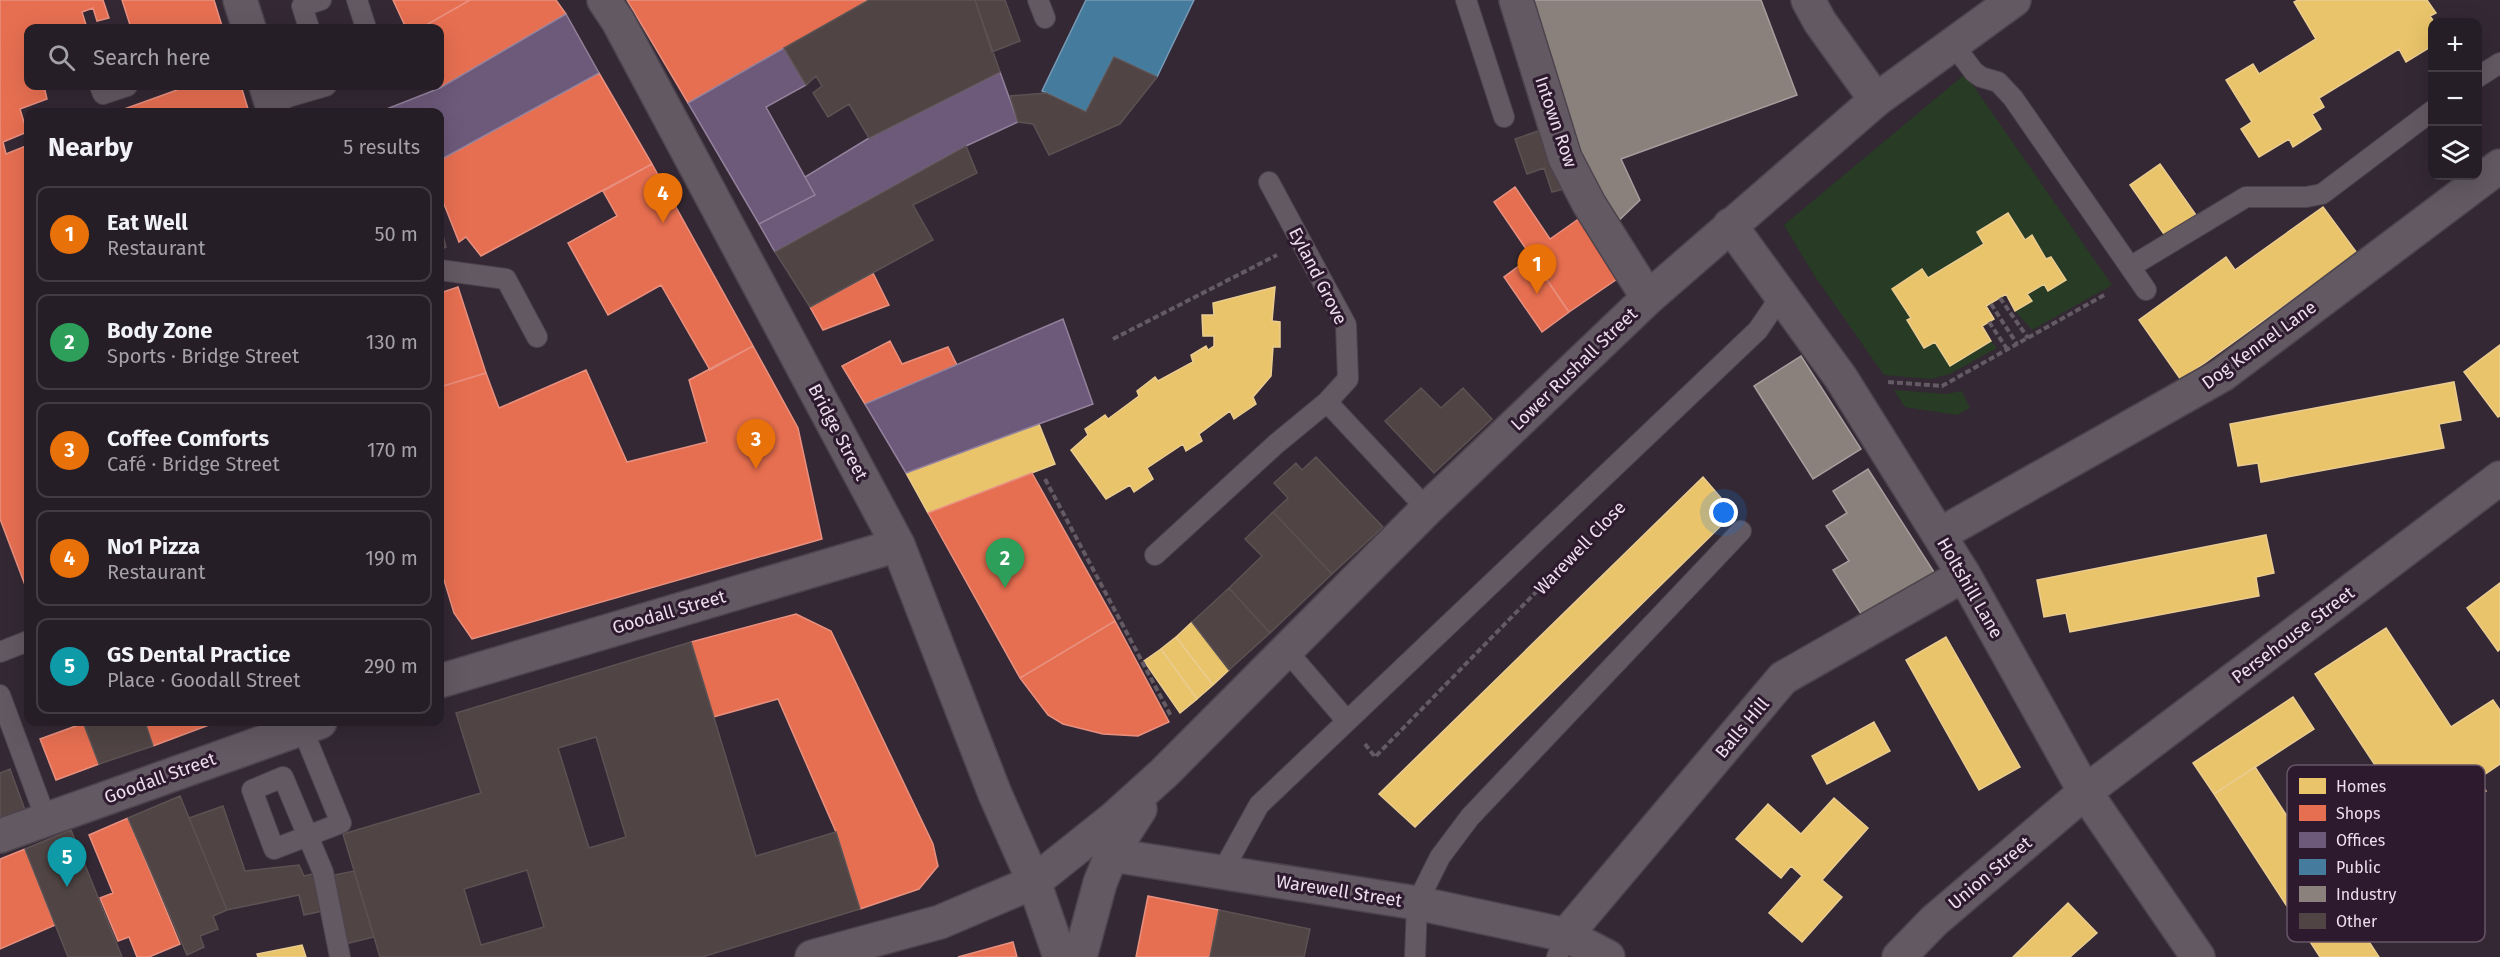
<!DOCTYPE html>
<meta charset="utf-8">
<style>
:root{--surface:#261e26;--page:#322b32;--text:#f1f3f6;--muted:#a4a2a7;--line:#423c43;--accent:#bca0f2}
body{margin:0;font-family:"Fira Sans",sans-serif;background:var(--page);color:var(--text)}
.controls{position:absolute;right:18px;top:18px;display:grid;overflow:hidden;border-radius:12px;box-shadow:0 6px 24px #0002}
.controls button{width:54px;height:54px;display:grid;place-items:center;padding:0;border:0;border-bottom:2px solid var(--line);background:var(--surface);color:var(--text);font:30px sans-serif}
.you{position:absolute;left:1724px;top:513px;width:21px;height:21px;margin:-15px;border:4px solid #fff;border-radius:50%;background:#1a73e8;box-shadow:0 0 0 9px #1a73e833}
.badge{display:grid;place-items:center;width:39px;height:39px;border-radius:50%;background:var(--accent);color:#fff;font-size:20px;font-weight:700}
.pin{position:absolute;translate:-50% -50px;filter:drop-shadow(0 2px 3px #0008)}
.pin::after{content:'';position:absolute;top:32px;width:21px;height:18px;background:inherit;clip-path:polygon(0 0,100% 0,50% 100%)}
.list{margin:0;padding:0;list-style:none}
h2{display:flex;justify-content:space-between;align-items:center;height:78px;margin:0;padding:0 24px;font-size:26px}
h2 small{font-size:20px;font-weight:400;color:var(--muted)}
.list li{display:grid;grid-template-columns:39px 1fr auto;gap:18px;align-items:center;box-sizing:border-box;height:96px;margin:0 12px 12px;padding:0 12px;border:2px solid var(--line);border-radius:12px}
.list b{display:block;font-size:22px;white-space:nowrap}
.list p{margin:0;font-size:20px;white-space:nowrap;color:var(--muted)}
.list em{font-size:20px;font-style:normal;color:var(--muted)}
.icon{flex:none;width:33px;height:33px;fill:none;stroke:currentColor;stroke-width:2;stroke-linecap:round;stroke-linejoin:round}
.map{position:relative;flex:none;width:2500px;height:957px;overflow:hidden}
.search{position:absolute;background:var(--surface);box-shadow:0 6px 24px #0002;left:24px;top:24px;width:420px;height:66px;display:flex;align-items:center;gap:15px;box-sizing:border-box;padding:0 21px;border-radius:12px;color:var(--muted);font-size:22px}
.panel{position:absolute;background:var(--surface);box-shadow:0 6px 24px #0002;left:24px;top:108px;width:420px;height:618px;border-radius:12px}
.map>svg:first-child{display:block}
.green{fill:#283c25}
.homes{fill:#e9c46a;stroke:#eacc91;stroke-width:1.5}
.shops{fill:#e76f51;stroke:#e89080;stroke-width:1.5}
.offices{fill:#6d597a;stroke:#93819c;stroke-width:1.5}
.public{fill:#457b9d;stroke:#7799b5;stroke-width:1.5}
.industry{fill:#8a817c;stroke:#a79d9e;stroke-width:1.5}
.building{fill:#504444;stroke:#5d5253;stroke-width:1.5;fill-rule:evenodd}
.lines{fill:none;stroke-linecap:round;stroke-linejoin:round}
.lane-casing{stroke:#4d434d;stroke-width:22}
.street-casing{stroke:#4d434d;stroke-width:36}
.secondary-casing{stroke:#4d434d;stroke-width:36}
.path{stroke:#635a63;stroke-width:4;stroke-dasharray:6 3;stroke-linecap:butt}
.lane{stroke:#625962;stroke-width:20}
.street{stroke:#625962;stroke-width:33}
.secondary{stroke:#625962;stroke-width:33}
.labels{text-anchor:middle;stroke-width:6;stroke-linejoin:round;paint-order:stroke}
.street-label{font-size:18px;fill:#ecdeec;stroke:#2e1a2e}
.key{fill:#2e1a2e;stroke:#675567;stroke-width:1.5}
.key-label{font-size:16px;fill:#ecdeec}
</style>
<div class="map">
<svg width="2500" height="957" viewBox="0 0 2500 957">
<rect width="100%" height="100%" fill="#332833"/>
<!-- green -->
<path class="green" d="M1965 74 2112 285 2032 330 2015 311 2031 301 2027 294 2044 284 2048 291 2066 280 2052 257 2046 259 2032 236 2025 240 2008 213 1977 232 1984 244 1928 278 1922 269 1892 289 1911 318 1907 321 1924 348 1935 342 1950 365 1991 341 1997 348 1950 374 1931 379 1884 375 1814 275 1784 225Z
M1894 390 1946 394 1962 391 1970 408 1957 415 1905 407Z"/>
<!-- homes -->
<path class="homes" d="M2298 0H2427L2436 13 2430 16 2434 22 2432 46 2406 62 2399 49 2319 98 2324 107 2312 114 2321 129 2293 147 2289 139 2259 157 2241 129 2252 122 2226 80 2253 64 2259 74 2316 39 2294 2Z
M2160 164 2196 215 2166 237 2130 185Z
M2323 207 2357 253 2181 380 2139 320 2226 257 2235 270Z
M2008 213 2025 240 2032 235 2046 259 2051 257 2066 280 2048 291 2044 284 2027 294 2032 301 2015 311 2006 294 1986 306 1994 319 1982 326 1991 341 1950 366 1935 342 1924 348 1907 320 1911 318 1892 289 1922 269 1928 278 1984 244 1977 232Z
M1275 287 1272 321 1280 322V347H1273L1271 376 1253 397 1256 404 1234 419 1230 411 1199 434 1202 441 1186 451 1183 444 1147 468 1153 479 1134 492 1130 485 1106 499 1071 450 1088 435 1085 429 1105 415 1108 419 1139 396 1137 391 1155 377 1158 381 1193 362 1191 355 1206 346 1208 350 1214 346V336H1203L1202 315H1214L1213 303Z
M2500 345V416L2498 417 2464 372Z
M2454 382 2461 420 2439 424 2444 448 2261 482 2258 463 2238 466 2230 424Z
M1039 424 1055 464 928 513 906 473Z
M1703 477 1734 513 1415 827 1379 794Z
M2266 535 2274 573 2256 577 2259 596 2070 632 2066 613 2044 617 2037 580Z
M2500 583V649L2498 651 2467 608Z
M1192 622 1229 670 1213 685 1176 637Z
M2386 628 2451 727 2493 700 2500 710V764L2478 779 2486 791 2335 890 2313 856 2398 800 2315 674Z
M1176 637 1213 685 1197 699 1161 649Z
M1946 637 2020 767 1979 790 1906 660Z
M1161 649 1197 699 1180 713 1144 661Z
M2293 697 2314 729 2214 794 2193 763Z
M1874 722 1890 751 1827 784 1812 756Z
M2255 767 2313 856 2379 957H2320L2214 794Z
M1834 798 1868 828 1822 880 1842 897 1802 942 1769 913 1802 876 1791 866 1781 878 1736 839 1768 804 1801 834Z
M2068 903 2097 933 2070 957H2013Z
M302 945 306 957H258L257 954Z"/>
<!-- shops -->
<path class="shops" d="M0 0H103L109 18 97 21 93 8 82 12 87 28H28V86H44L47 99 20 109 27 132 3 142 6 154 28 145V593L0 519Z
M122 0H214L222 26 217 28H131Z
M393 0H470L421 28H406Z
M470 0H556L566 14 440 88V28H421Z
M627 0H869L688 103Z
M599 73 652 164 481 256 466 237 459 242 440 194V160Z
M188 86H241L249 112H116Z
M652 164 753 346 710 370 661 285 608 315 568 243 617 216 603 191Z
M1515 187 1550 239 1580 218 1620 277 1569 312 1494 202Z
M1531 257 1569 312 1542 332 1504 277Z
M873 273 889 305 823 330 810 307Z
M458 287 486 373 440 387V293Z
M890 341 902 364 948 347 957 365 865 404 842 366Z
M753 346 798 428 822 539 472 639 454 613 440 567V387L486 373 499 408 586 370 627 462 707 442 689 380Z
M1032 473 1115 621 1020 678 928 513Z
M796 614 831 631 933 844 938 866 919 889 860 909 836 832 778 699 713 717 691 642Z
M1115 621 1169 722 1138 736 1103 734 1063 724 1048 715 1020 678Z
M145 722H217L153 746Z
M84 723 99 764 56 780 40 739Z
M128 818 180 944 149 957H137L129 937 118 941 100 898 113 893 89 835Z
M25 849 55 925 0 949V859Z
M1148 896 1219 910 1210 957H1136Z
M1013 942 1017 957H958Z"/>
<!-- offices -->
<path class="offices" d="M566 14 599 73 440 160V112H379L440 88Z
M784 48 806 85 766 107 815 195 759 224 688 103Z
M1000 72 1018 122 966 146 775 252 759 224 815 195 805 177 869 138Z
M1063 319 1093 404 906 473 865 404Z"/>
<!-- public -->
<path class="public" d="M1086 0H1194L1157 77 1114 57 1086 112 1042 91Z"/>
<!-- industry -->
<path class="industry" d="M1521 0H1761L1797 95 1621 159 1640 200 1612 227 1576 167Z
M1801 356 1861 449 1813 479 1754 386Z
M1868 469 1934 572 1863 617 1833 570 1849 561 1826 526 1847 513 1833 491Z"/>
<!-- building -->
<path class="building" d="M869 0H975L1000 72 869 138 849 104 828 117 813 93 822 86 816 76 806 85 784 48Z
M975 0H1005L1020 41 992 52Z
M1114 57 1157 77 1120 124 1049 155 1033 124 1018 122 1010 96 1046 93 1086 112Z
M1544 129 1564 189 1552 192 1544 168 1527 174 1515 139Z
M966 146 977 173 913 205 933 240 810 307 775 252Z
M440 224 446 247 440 250Z
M1421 388 1441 408 1463 388 1492 419 1434 473 1385 421Z
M1316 457 1383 527 1332 574 1273 512 1288 498 1274 483 1296 463 1302 470Z
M1273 512 1332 574 1270 633 1229 588 1262 556 1245 539Z
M1229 588 1270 633 1229 670 1192 622Z
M691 642 756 856 836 832 860 909 702 957H380L343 834 481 793 456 713ZM596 737 626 837 589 848 558 748ZM527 870 544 927 481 945 464 889Z
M83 722H145L153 746 99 764Z
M10 769 25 810 0 819V773Z
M180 796 227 910 213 916 218 929 200 936 204 947 187 955 128 818Z
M223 806 245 871 299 865 304 876 317 873 323 911 304 915 299 895 227 910 189 818Z
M71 830 122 957H68L25 849Z
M354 871 374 937 345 944 329 876Z
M1219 910 1310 929 1304 957H1210Z"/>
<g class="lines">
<!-- lane casing -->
<g class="lane-casing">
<path id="lane" d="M357 0 366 28
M1038 0 1045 18
M1466 0 1504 117
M309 28 302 6 321 0
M1953 44 1974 72 1981 77 1998 82 2013 98 2146 290
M2478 77 2500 63
M100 86 103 94 127 86
M271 102 326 86
M1269 182 1346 325 1348 379 1327 402
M2130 267 2246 197H2306L2322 194 2432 111
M440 270 506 279 537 337
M1155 555 1276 444 1327 402 1427 509
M1287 651 1347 721
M0 652 28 641
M0 695 46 819
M302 728 341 823 274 849 252 790 283 777 323 872 340 957
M1222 872 1259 805 1758 330 1781 296
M1415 957 1417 903 1440 857 1470 817 1741 531
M1557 957 1566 935"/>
</g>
<!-- street casing -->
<g class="street-casing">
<path id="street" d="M240 0 249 28
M1516 0 1565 158 1589 204 1648 298
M1808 0 1820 22 1876 100
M266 86 274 112
M1730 225 1841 378 1964 575 2085 792 2198 957
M1939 535 2222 375 2500 166
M440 681 898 545
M0 836 320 722
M1113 851 1125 857 1417 903 1566 935 1608 957
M1566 935 1783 678 1964 575
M1899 957 1934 921 2085 792 2500 478"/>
</g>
<!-- secondary casing -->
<g class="secondary-casing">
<path id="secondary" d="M604 0 618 21 898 545 995 794 1034 882 1060 957
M812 957 940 922 1034 882 1113 819 1164 773 1427 509 1648 298 1876 100 2014 0
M1080 957 1100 883 1113 851 1140 809"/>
</g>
<!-- path -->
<path class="path" d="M2000 298 2028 338
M1991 304 2017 344
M1989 322 2007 349
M1113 339 1277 255
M1888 382 1942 386 2106 294
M1045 479 1171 716
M1365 744 1375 757 1620 506"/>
<!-- lane -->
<use href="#lane" class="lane"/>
<!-- street -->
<use href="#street" class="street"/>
<!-- secondary -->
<use href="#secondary" class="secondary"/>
</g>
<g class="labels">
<!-- street labels -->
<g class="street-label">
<text transform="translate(1556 122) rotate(71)" y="6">Intown Row</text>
<text transform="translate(1318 276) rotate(63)" y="6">Eyland Grove</text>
<text transform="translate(2259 345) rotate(-36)" y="6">Dog Kennel Lane</text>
<text transform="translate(1574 369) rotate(-44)" y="6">Lower Rushall Street</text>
<text transform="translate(838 432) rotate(62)" y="6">Bridge Street</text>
<text transform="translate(1580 548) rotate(-46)" y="6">Warewell Close</text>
<text transform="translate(1970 588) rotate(60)" y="6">Holtshill Lane</text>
<text transform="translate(669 612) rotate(-16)" y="6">Goodall Street</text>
<text transform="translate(2293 635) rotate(-37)" y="6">Persehouse Street</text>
<text transform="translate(1742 728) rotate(-50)" y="6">Balls Hill</text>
<text transform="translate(160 778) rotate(-20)" y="6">Goodall Street</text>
<text transform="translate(1990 873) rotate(-40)" y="6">Union Street</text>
<text transform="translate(1339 891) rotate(9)" y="6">Warewell Street</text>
</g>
</g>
<!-- legend -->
<rect x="2287" y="765" width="198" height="177" rx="9" class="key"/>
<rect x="2299" y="778" width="27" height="16" fill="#e9c46a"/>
<rect x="2299" y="805" width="27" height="16" fill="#e76f51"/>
<rect x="2299" y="832" width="27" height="16" fill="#6d597a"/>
<rect x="2299" y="859" width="27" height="16" fill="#457b9d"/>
<rect x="2299" y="886" width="27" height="16" fill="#8a817c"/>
<rect x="2299" y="913" width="27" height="16" fill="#504444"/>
<g class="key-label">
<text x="2336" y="792">Homes</text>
<text x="2336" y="819">Shops</text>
<text x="2336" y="846">Offices</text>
<text x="2336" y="873">Public</text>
<text x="2336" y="900">Industry</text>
<text x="2336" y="927">Other</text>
</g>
</svg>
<div class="controls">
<button>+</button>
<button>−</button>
<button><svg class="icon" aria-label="layers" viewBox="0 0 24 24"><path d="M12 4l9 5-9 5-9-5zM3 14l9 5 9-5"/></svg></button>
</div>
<div class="you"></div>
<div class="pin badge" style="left:1537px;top:294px;background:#e8710a">1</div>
<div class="pin badge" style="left:1005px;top:588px;background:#2e9e5b">2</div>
<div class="pin badge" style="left:756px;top:469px;background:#e8710a">3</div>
<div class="pin badge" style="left:663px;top:223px;background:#e8710a">4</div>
<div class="pin badge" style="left:67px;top:887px;background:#0f9aa8">5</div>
<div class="search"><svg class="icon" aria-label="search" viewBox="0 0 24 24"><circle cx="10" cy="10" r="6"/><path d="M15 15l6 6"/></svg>Search here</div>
<section class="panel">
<h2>Nearby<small>5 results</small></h2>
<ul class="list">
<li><span class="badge" style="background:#e8710a">1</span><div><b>Eat Well</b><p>Restaurant</p></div><em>50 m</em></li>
<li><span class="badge" style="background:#2e9e5b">2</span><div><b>Body Zone</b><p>Sports · Bridge Street</p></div><em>130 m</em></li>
<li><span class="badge" style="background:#e8710a">3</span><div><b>Coffee Comforts</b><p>Café · Bridge Street</p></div><em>170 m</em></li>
<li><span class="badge" style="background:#e8710a">4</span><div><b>No1 Pizza</b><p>Restaurant</p></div><em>190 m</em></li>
<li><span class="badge" style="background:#0f9aa8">5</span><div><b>GS Dental Practice</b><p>Place · Goodall Street</p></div><em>290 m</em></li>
</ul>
</section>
</div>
